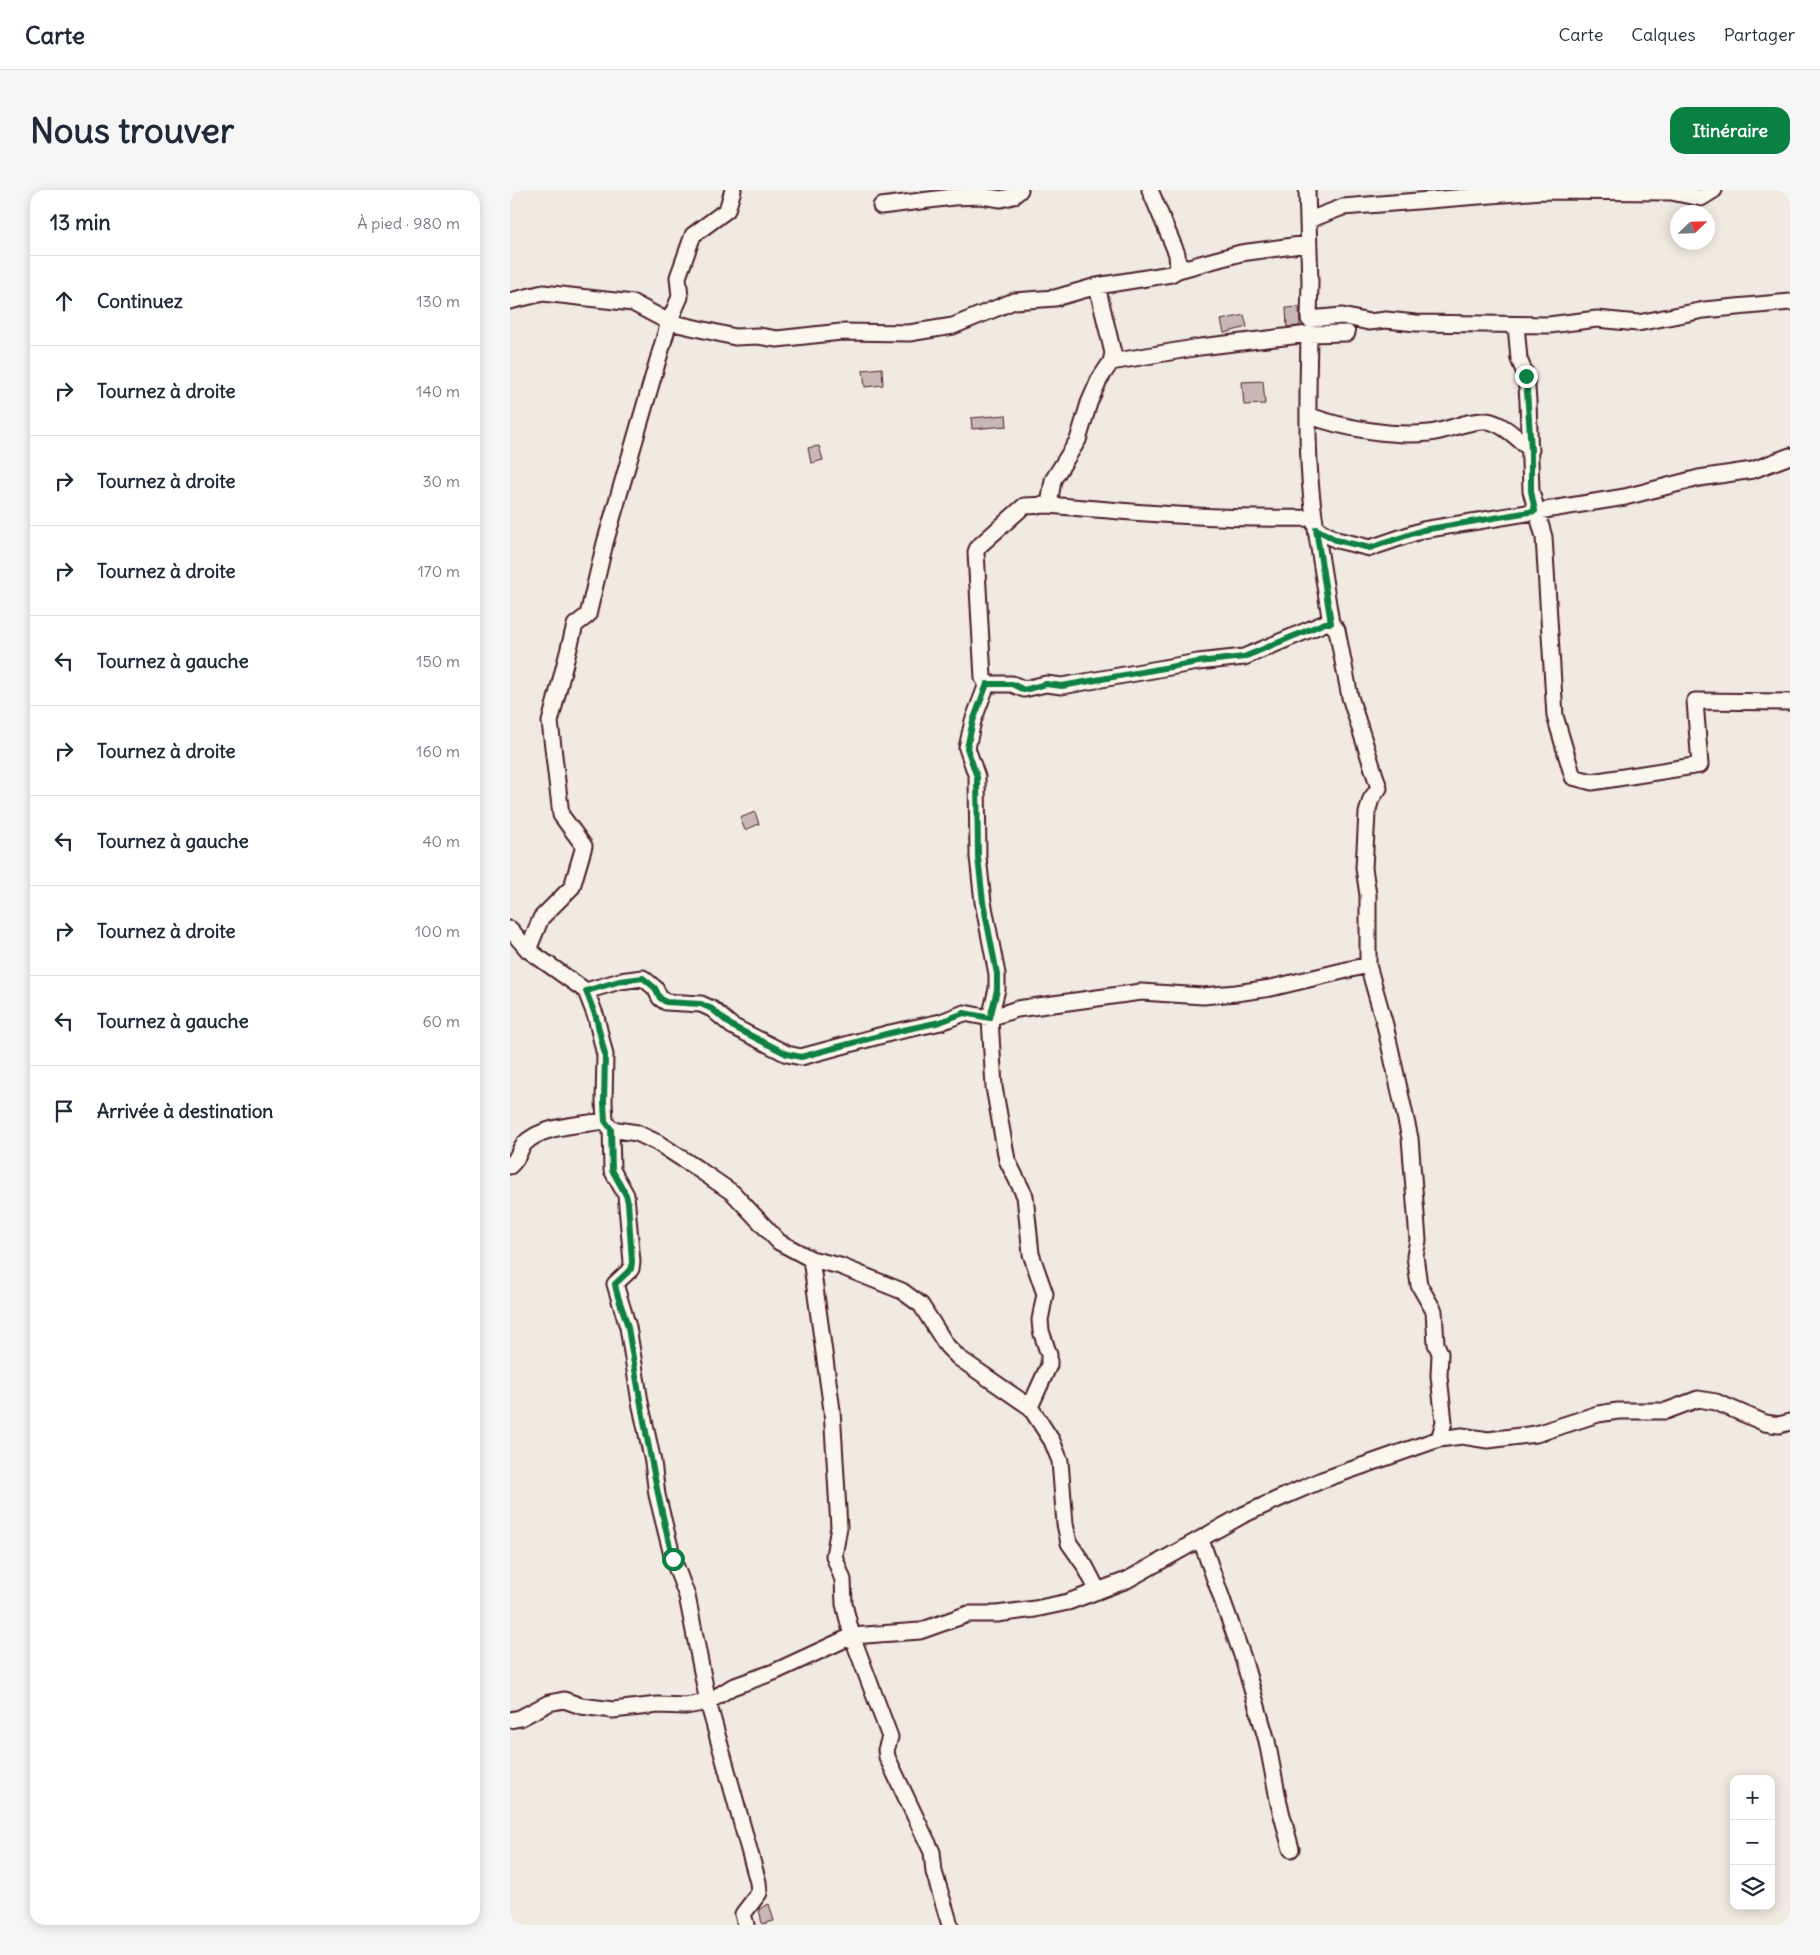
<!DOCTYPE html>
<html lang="fr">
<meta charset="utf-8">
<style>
:root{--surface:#fff;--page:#f6f6f7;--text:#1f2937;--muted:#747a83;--line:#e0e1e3;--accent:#0b8043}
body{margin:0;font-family:Delius,sans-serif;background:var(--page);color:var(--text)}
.controls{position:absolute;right:15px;bottom:15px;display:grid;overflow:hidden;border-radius:10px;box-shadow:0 2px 12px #0003}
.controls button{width:45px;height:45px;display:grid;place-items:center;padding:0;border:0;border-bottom:1px solid var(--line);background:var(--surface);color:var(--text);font:25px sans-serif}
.compass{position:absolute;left:1160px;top:15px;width:45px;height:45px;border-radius:50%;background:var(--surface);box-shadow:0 2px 12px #0003;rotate:67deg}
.stop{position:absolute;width:15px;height:15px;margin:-11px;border:4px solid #0b8043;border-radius:50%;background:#fff}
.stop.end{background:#0b8043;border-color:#fff;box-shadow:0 1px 5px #0008}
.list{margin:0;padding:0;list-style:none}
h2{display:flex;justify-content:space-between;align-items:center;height:65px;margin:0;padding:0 20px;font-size:21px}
h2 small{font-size:16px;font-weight:400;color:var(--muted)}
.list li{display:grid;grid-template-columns:32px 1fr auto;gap:15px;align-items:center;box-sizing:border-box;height:90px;padding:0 20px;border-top:1px solid var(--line)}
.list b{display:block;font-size:19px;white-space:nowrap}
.list em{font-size:16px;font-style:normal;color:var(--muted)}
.icon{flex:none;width:28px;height:28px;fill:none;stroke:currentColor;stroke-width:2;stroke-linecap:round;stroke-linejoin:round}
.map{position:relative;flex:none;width:1280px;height:1735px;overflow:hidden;border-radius:15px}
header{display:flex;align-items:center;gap:30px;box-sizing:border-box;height:70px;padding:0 25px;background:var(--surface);border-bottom:1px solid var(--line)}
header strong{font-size:24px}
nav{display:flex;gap:28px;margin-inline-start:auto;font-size:18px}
.intro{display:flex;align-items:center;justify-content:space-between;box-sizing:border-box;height:120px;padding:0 30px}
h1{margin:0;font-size:35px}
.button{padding:12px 22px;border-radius:15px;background:var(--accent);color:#fff;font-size:18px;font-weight:700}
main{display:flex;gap:30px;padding:0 30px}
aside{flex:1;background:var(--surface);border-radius:15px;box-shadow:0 2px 12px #0003}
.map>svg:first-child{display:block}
.building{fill:#c8b8b3;stroke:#4a1f2b}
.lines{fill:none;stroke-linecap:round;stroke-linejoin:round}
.street-casing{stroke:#4a1f2b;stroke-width:19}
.street{stroke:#fbf7ec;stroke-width:15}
.route{stroke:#0b8043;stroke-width:6}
</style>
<header>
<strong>Carte</strong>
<nav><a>Carte</a><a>Calques</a><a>Partager</a></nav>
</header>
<div class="intro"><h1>Nous trouver</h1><a class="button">Itinéraire</a></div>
<main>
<aside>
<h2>13 min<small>À pied · 980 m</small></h2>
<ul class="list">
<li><svg class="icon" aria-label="ahead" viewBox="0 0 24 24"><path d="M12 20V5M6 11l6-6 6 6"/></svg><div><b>Continuez</b></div><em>130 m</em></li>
<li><svg class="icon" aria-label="right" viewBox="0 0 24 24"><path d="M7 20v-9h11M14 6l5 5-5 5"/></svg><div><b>Tournez à droite</b></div><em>140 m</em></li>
<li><svg class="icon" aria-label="right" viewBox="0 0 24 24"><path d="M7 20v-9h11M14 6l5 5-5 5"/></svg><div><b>Tournez à droite</b></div><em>30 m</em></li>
<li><svg class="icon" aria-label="right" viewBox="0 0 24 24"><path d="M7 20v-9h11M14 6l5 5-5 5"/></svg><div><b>Tournez à droite</b></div><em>170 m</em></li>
<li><svg class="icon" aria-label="left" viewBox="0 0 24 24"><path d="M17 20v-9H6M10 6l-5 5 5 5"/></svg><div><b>Tournez à gauche</b></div><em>150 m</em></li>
<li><svg class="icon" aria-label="right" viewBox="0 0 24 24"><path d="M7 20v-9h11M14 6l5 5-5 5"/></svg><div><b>Tournez à droite</b></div><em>160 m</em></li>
<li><svg class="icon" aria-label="left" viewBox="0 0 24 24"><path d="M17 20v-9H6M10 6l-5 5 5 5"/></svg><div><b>Tournez à gauche</b></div><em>40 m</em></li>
<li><svg class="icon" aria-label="right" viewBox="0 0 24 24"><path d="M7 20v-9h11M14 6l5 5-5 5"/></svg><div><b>Tournez à droite</b></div><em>100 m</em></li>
<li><svg class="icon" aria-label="left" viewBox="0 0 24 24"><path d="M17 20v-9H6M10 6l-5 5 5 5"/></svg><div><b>Tournez à gauche</b></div><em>60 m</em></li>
<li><svg class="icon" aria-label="arrive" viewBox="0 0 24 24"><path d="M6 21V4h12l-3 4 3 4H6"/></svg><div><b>Arrivée à destination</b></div></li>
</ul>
</aside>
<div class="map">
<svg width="1280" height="1735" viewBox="0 0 1280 1735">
<rect width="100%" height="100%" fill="#f0eae0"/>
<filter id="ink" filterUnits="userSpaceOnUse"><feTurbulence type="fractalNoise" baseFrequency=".02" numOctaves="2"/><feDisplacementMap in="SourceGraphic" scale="10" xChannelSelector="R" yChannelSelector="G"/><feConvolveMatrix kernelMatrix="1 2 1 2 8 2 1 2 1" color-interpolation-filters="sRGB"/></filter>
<g filter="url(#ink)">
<!-- building -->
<path class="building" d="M789 117 790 136 777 137 776 118Z
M734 125 737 137 714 143 711 130Z
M372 178 373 195 355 197 353 180Z
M753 191 755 214 734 215 732 192Z
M496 225 497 236 462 239 461 228Z
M309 256 313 270 301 273 298 258Z
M245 622 249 634 235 640 230 628Z
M259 1714 264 1731 252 1734 249 1719Z"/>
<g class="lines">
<!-- street casing -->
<g class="street-casing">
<path id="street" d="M640 0 667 64 668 80 661 84 587 96 603 163 601 172 589 190 579 213 568 250 543 290 539 315 514 316 468 357 466 362 473 488 477 494H502L514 499 536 494 552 496 688 472 734 467 815 433H821L827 440 840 507 869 598 861 609 857 623 854 678 858 705V775L875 835 900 948 908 1050 905 1066 909 1095 924 1121 926 1154 930 1163 929 1186 934 1232 929 1249
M797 0 800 92 799 129 832 126 859 132 876 130 906 133 1039 135 1087 129 1128 133 1194 120 1280 112
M371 16 443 7 471 6 491 9 503 6 510 0
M799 30 833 17 1031 1 1161 2 1191 8 1204 0
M668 80 731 63 798 54
M0 111 33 103 123 113 159 132 225 147 248 146 267 149 331 142 399 143 443 136 504 111 545 108 587 96
M1006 135 1009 169 1016 186 1018 211 1021 301 1034 347 1045 526 1063 587 1082 592 1190 575 1185 511 1280 512
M837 143 799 144C798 208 795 275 806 339L827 350 860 358 913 340 1115 307 1189 288 1243 280 1280 266
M601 172 690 157 799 144
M798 225C831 238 884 247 919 243 938 241 957 230 976 231 992 232 1009 250 1021 260
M539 315C627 323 716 330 804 328
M806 339 821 433
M477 494 463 531 457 558 467 587 468 667 473 712 487 784V799L480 828 484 897 497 970 515 1006 521 1064 535 1104 530 1130 531 1141 539 1165V1175L520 1217
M0 739 18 760 76 801 86 827 95 865 94 912 95 931 101 939 127 943 148 953 188 979 223 1003 269 1052 301 1069 330 1076 392 1101 411 1115 437 1156 449 1168 520 1217 542 1251 550 1271 555 1334 559 1353 575 1376 588 1401
M18 760 31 728 62 697 74 656 51 625 40 532 65 435 78 425 95 353 159 132 170 107 168 87 183 45 217 20 223 0
M76 801 110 791 133 788 145 798 150 808 156 812 191 814 202 819 222 836 277 864 291 867 380 843 431 832 454 823 480 828 507 819 631 802 693 806 726 803 761 798 858 775
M101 939 102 980 116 1005 122 1072 121 1079 105 1094 118 1137 130 1212 143 1272 147 1305 163 1369 177 1406 198 1512 248 1692 249 1703 233 1724 236 1735
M0 976C10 967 8 961 14 954 32 935 71 935 95 931
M301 1069 322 1220 329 1337 324 1366 333 1390 334 1414 342 1446 380 1547 376 1560 377 1567 422 1662 424 1682 440 1735
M691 1350 733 1468 757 1551 769 1614 781 1659
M0 1530 10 1528 39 1513 54 1510 71 1516 103 1520 148 1515 176 1516 198 1512 222 1497 264 1482 342 1446 410 1441 458 1424H487L525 1419 558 1412 617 1390 733 1325 766 1310 812 1290 929 1249 952 1246 978 1250 1026 1244 1088 1224 1108 1221H1156L1188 1209 1206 1212 1255 1233 1269 1235 1280 1232"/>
</g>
<!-- street -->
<use href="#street" class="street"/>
</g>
</g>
<g class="lines" filter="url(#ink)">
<!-- route -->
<path class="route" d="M163 1369C144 1293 131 1216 118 1138 115 1123 107 1109 105 1094L121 1079 122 1072 118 1012 116 1005 102 980 101 939 95 931 94 912 95 865 86 827 76 801 110 791 133 788 145 798 150 808 156 812 191 814 202 819 222 836 277 864 291 867 380 843 430 832 454 823 480 828 487 800V784L473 712 468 667 467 587 457 558 463 531 477 494H502L514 500 536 494 552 496 688 472 734 467 815 433H821L806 339 826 350 860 358 913 340 1025 321 1021 301V260L1016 186"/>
</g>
</svg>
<div class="controls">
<button>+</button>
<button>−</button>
<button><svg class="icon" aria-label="layers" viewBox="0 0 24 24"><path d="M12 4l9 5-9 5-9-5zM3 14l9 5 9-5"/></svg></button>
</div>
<svg class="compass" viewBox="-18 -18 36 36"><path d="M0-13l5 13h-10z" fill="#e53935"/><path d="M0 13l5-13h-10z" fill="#747a83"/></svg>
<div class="stop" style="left:163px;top:1369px"></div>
<div class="stop end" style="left:1016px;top:186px"></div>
</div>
</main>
